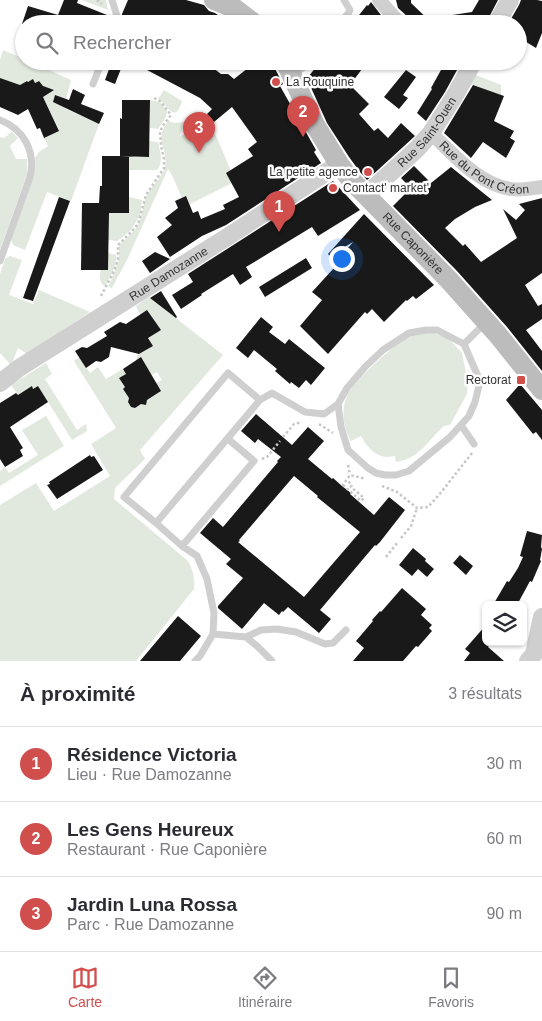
<!DOCTYPE html>
<html lang="fr">
<meta charset="utf-8">
<style>
:root{--surface:#fff;--page:#f7f7f7;--text:#2b2b33;--muted:#7c7c81;--line:#e1e1e2;--accent:#d04f4d}
body{margin:0;font-family:Arial,sans-serif;background:var(--page);color:var(--text)}
.controls{position:absolute;right:15px;bottom:15px;display:grid;overflow:hidden;border-radius:8px;box-shadow:0 1px 4px #0004}
.controls button{width:45px;height:45px;display:grid;place-items:center;padding:0;border:0;border-bottom:1px solid var(--line);background:var(--surface);color:var(--text);font:25px sans-serif}
.you{position:absolute;left:341px;top:258px;width:18px;height:18px;margin:-12px;border:4px solid #fff;border-radius:50%;background:#1a73e8;box-shadow:0 0 0 8px #1a73e833}
.badge{display:grid;place-items:center;width:32px;height:32px;border-radius:50%;background:var(--accent);color:#fff;font-size:16px;font-weight:700}
.pin{position:absolute;translate:-50% -41px;filter:drop-shadow(0 1px 2px #0008)}
.pin::after{content:'';position:absolute;top:26px;width:18px;height:15px;background:inherit;clip-path:polygon(0 0,100% 0,50% 100%)}
.list{margin:0;padding:0;list-style:none}
h2{display:flex;justify-content:space-between;align-items:center;height:65px;margin:0;padding:0 20px;font-size:21px}
h2 small{font-size:16px;font-weight:400;color:var(--muted)}
.list li{display:grid;grid-template-columns:32px 1fr auto;gap:15px;align-items:center;box-sizing:border-box;height:75px;padding:0 20px;border-top:1px solid var(--line)}
.list b{display:block;font-size:19px;white-space:nowrap}
.list p{margin:0;font-size:16px;white-space:nowrap;color:var(--muted)}
.list em{font-size:16px;font-style:normal;color:var(--muted)}
.icon{flex:none;width:28px;height:28px;fill:none;stroke:currentColor;stroke-width:2;stroke-linecap:round;stroke-linejoin:round}
.map{position:relative;flex:none;width:542px;height:661px;overflow:hidden}
.search{position:absolute;background:var(--surface);box-shadow:0 1px 4px #0004;left:15px;right:15px;top:15px;height:55px;display:flex;align-items:center;gap:12px;box-sizing:border-box;padding:0 18px;border-radius:28px;color:var(--muted);font-size:19px}
.sheet{height:290px;background:var(--surface)}
nav{display:flex;justify-content:space-around;align-items:center;box-sizing:border-box;height:70px;border-top:1px solid var(--line);background:var(--surface);font-size:14px;color:var(--muted)}
nav a{display:grid;justify-items:center;gap:2px}
nav .on{color:var(--accent)}
.map>svg:first-child{display:block}
.green{fill:#e1e8dd}
.building{fill:#191919;fill-rule:evenodd}
.lines{fill:none;stroke-linecap:round;stroke-linejoin:round}
.path{stroke:#c6c6c6;stroke-width:2.5;stroke-dasharray:2.5 2.5;stroke-linecap:butt}
.service{stroke:#cfcfcf;stroke-width:7}
.minor{stroke:#cfcfcf;stroke-width:14}
.tertiary{stroke:#cfcfcf;stroke-width:18}
.secondary{stroke:#bcbcbc;stroke-width:20}
.poi-dot{fill:#d04f4d;stroke:#fff;stroke-width:2}
.labels{text-anchor:middle;stroke-width:5;stroke-linejoin:round;paint-order:stroke}
.poi-label{font-size:12px;fill:#323232;stroke:#fff;text-anchor:start}
.street-label{font-size:12px;fill:#323232;stroke:#fff}
</style>
<div class="map">
<svg width="542" height="661" viewBox="0 0 542 661">
<rect width="100%" height="100%" fill="#fff"/>
<!-- green -->
<path class="green" d="M82 0H106L108 10Z
M3 50 24 59V61H29L71 80 66 99 64 100 62 105 66 109 99 124 71 201 47 192 25 250 13 245 11 239 34 170 35 158 39 152 48 146 44 138 59 130 43 97 50 90 46 87 44 88 39 81 35 83 26 81 20 85 0 78V60Z
M476 75 501 85V96L471 84Z
M164 90 182 101C175 125 168 105 158 99Z
M150 100 160 102 167 111 166 117 158 129 150 128Z
M169 120 170 122 175 123 184 122 180 136 210 127 217 138 231 171 232 183 190 204 186 196 182 198 173 177 168 169 127 260 112 288 108 287 115 271 119 259V245C126 238 135 232 139 223 143 213 143 202 148 193 153 185 163 176 165 167 169 147 152 142 169 120Z
M12 132 18 138 10 146 16 159H27V174L0 250V137L4 138Z
M149 141 158 142C160 152 164 162 157 170H129V156L149 157Z
M129 197 142 200 140 215 131 230 124 236 117 241 108 240 109 213H128Z
M108 253 116 255C117 266 110 276 105 286H104C99 281 99 276 101 270H108Z
M10 256 22 260 9 295 33 304 39 290 90 312 27 354 18 348 11 365 0 353V274L5 259Z
M149 297 223 355 140 450 145 459 115 488 114 499 188 561C193 569 195 579 194 589L136 661H0V505L36 483 54 511 110 476 91 444 116 428 74 361 79 357 90 373 98 367 106 379 123 369 126 374 119 378 125 387 123 389 129 398 128 402 131 407 135 408 141 404 146 405 147 400 160 392 156 383 162 380 157 372 152 375 135 364 138 353 140 354 153 346C145 333 143 319 136 306Z
M426 333H434L449 339 462 353 468 383 467 394 450 425H449L444 426C427 441 421 458 396 462L395 456C392 456 390 457 387 457 376 457 365 445 361 436L351 441C343 429 341 409 347 396 353 382 400 338 415 334 418 333 423 333 426 333Z
M46 363 52 374 45 379 77 430 86 424 87 431 72 440 38 386 33 389 32 387 18 395 11 385Z
M46 416 64 446 0 486V471L5 467 9 473 38 455 22 430Z"/>
<!-- building -->
<path class="building" d="M64 0H78L77 3 112 17V24H22L28 6 58 15Z
M128 0H186L204 5 209 11 215 13 231 24H122V14Z
M396 0H411V3L433 24H412L408 17 398 8Z
M479 0H498L486 23 484 21 480 24H434L433 18 472 12Z
M521 0H537L542 1V33L536 48 518 37V24H508L519 5Z
M371 2 384 19 380 24H352L367 5 368 6Z
M112 61H124L115 84 105 80Z
M130 61H204L221 74H228L234 79 248 68 246 61H271L283 84 280 86 316 150 314 152 321 163 226 225 202 236 170 257 157 237 172 225 165 218 178 208 175 201 186 196 193 213 198 211 201 219 225 209 223 205 239 197 226 173 253 156 248 149 257 142 232 107 214 122 207 114 212 109 200 98Z
M321 61H368L350 85 369 104 359 114 374 131 378 128 388 138 401 123 415 136 367 180 360 172 349 157 327 123 308 81V77Z
M446 61H462L445 92 426 121 417 113 432 89 431 88Z
M406 70 416 77 403 95 408 98 399 109 384 97Z
M0 78 20 85 27 81 28 82 33 79 35 83 39 81 43 86 54 90 43 97 59 131 44 138 40 128 37 129 28 109 18 115 0 107Z
M473 85 504 96 494 121 514 131 510 138 515 141 506 158 483 142 471 158 444 133Z
M73 89 85 95 81 104 104 113 99 124 53 102 55 95 69 100Z
M122 100H150L149 157 120 156V118L122 119Z
M102 156H129V213H109L108 270H81L82 203H99L100 186H102Z
M414 166 431 183 451 167 492 200 475 207 455 219 445 228 463 246 465 244 481 262 517 238 503 209 516 220 525 210 519 204 542 198V273L525 285 538 306 542 304V319L526 330 542 351V371L507 327 457 271 393 206 411 188 401 178Z
M333 181 360 210 318 236 312 227 246 267 252 277 240 285 233 274 201 294 202 295 181 309 172 295 193 282 188 274Z
M59 197 70 201 33 301 23 298Z
M364 214 434 285 416 299 413 296 407 301 406 300 384 322 372 309 367 314 365 312 328 354 300 326 322 300 312 292 344 257 342 255 353 242 330 256 328 254Z
M155 252 170 259 150 273 142 261Z
M306 258 312 268 265 297 259 287Z
M161 291 177 317 176 318 150 298Z
M147 310 161 330 148 338 153 346 139 354 111 347 109 357 101 362 96 361 86 368 75 351 82 347 87 348 107 336 104 332 120 322 126 324Z
M261 317 273 327 269 332 285 344 289 339 325 368 311 385 306 380 299 388 291 382 290 384 275 371 277 369 254 350 248 358 236 348Z
M141 357 161 391 147 400 146 405 141 404 135 408 131 407 128 402 129 398 123 389 125 387 119 378 126 374 123 369Z
M520 384 542 410V440L536 432 533 434 506 400Z
M32 386 33 389 38 386 48 402 10 427 23 448 20 450 23 456 5 467 0 459V403L16 393 18 395Z
M256 414 292 445 308 427 324 441 308 459 332 479 333 478 342 486 351 493 350 494 374 515 389 497 405 510 380 542 376 546 375 545 320 610 331 619 319 633 288 607 283 612 282 611 279 615 264 603 242 629 218 608V606L243 578 226 564 231 559 200 533 213 518 223 527 278 462 277 461 281 457 258 439 255 443 241 431ZM294 476 318 496 317 497 360 532 304 597 238 542 240 541 239 540Z
M90 455 91 457 94 456 103 470 57 499 47 485 50 484 49 482Z
M527 531 542 535 541 547 542 549 540 560 541 561 532 582 530 581 517 605H493L507 581 509 582 518 568 523 557 520 556Z
M413 548 426 559 425 561 434 569 427 577 418 569 412 576 399 565Z
M460 555 473 566 466 575 453 563Z
M402 588 426 609 421 615 432 625 429 628 432 631 418 647 416 646 403 661H353L364 648 356 641 373 621 372 620 380 611 381 612Z
M178 616 201 636 180 661H140Z
M486 625V642H492L488 647 504 661H464L470 653 465 649Z"/>
<g class="lines">
<!-- path -->
<path class="path" d="M97 0 102 4
M101 296 114 271 118 259V245L132 231 138 224 146 195 164 168V159L161 146 160 132 162 127 171 115 160 101 152 97
M319 424 333 433
M283 437 294 424 302 422
M262 459 267 457 280 441
M348 465 350 475
M343 485 361 501 364 498 351 487 352 485 347 480
M342 486 350 475 366 479
M382 486 397 492 417 508 428 507 439 495 472 453
M401 538 411 526 417 508
M386 557 398 542"/>
<!-- service -->
<path class="service" d="M112 0 117 16V24
M340 24 349 12 350 10 344 0
M293 74 303 68 308 61
M93 84 102 61
M0 120C24 129 36 152 30 177L0 261
M426 330H437L464 344 480 381 475 402 469 416 450 437 409 471 396 475H385L376 473 368 468 348 450 341 427 338 404 347 388 366 366 383 350 409 333Z
M464 344 484 324
M461 425 474 444
M156 523 124 497 228 373 260 400
M182 546 254 461 228 439
M213 634 246 637 257 646 272 661
M246 637 261 630 277 629 296 632 325 644 333 643 346 630
M195 661 200 656 213 634 214 613 207 579 197 556 182 546 156 523 260 400 272 393 305 412 324 414 338 404"/>
<!-- minor -->
<g class="minor">
<path d="M379 0 395 18 402 24"/>
<path id="s1" d="M431 133C453 154 479 185 511 189 521 191 532 188 542 187"/>
</g>
<!-- tertiary -->
<g class="tertiary">
<path d="M496 24 510 0"/>
<path id="s2" d="M366 195 417 149 431 133 454 97 474 61"/>
<path id="s3" d="M0 383 19 368 232 234 339 164"/>
<path d="M528 661 534 654 542 617"/>
</g>
<!-- secondary -->
<g class="secondary">
<path d="M214 0 234 8 255 24"/>
<path id="s4" d="M285 61 315 125 339 164 351 180 448 279 498 335 542 390"/>
</g>
</g>
<!-- markers -->
<g class="poi-dot">
<circle cx="276" cy="82" r="5"/>
<circle cx="368" cy="172" r="5"/>
<circle cx="333" cy="188" r="5"/>
<rect x="516" y="375" width="10" height="10" rx="2.5"/>
</g>
<g class="labels">
<!-- poi labels -->
<g class="poi-label">
<text x="286" y="86">La Rouquine</text>
<text x="358" y="176" text-anchor="end">La petite agence</text>
<text x="343" y="192">Contact' market'</text>
<text x="511" y="384" text-anchor="end">Rectorat</text>
</g>
<!-- street labels -->
<g class="street-label">
<text dy="4" stroke="none"><textPath href="#s2" startOffset="88">Rue Saint-Ouen</textPath></text>
<text dy="4" stroke="none"><textPath href="#s1" startOffset="66">Rue du Pont Créon</textPath></text>
<text dy="4" stroke="none"><textPath href="#s4" startOffset="225">Rue Caponière</textPath></text>
<text dy="4" stroke="none"><textPath href="#s3" startOffset="201">Rue Damozanne</textPath></text>
</g>
</g>
</svg>
<div class="controls">
<button><svg class="icon" aria-label="layers" viewBox="0 0 24 24"><path d="M12 4l9 5-9 5-9-5zM3 14l9 5 9-5"/></svg></button>
</div>
<div class="you"></div>
<div class="pin badge" style="left:279px;top:232px">1</div>
<div class="pin badge" style="left:303px;top:137px">2</div>
<div class="pin badge" style="left:199px;top:153px">3</div>
<div class="search"><svg class="icon" aria-label="search" viewBox="0 0 24 24"><circle cx="10" cy="10" r="6"/><path d="M15 15l6 6"/></svg>Rechercher</div>
</div>
<section class="sheet">
<h2>À proximité<small>3 résultats</small></h2>
<ul class="list">
<li><span class="badge">1</span><div><b>Résidence Victoria</b><p>Lieu · Rue Damozanne</p></div><em>30 m</em></li>
<li><span class="badge">2</span><div><b>Les Gens Heureux</b><p>Restaurant · Rue Caponière</p></div><em>60 m</em></li>
<li><span class="badge">3</span><div><b>Jardin Luna Rossa</b><p>Parc · Rue Damozanne</p></div><em>90 m</em></li>
</ul>
</section>
<nav>
<a class="on"><svg class="icon" aria-label="map" viewBox="0 0 24 24"><path d="M3 6l6-2 6 2 6-2v14l-6 2-6-2-6 2zM9 4v14M15 6v14"/></svg>Carte</a>
<a><svg class="icon" aria-label="directions" viewBox="0 0 24 24"><path d="M12 3l9 9-9 9-9-9zM9 14v-3h6M13 9l2 2-2 2"/></svg>Itinéraire</a>
<a><svg class="icon" aria-label="saved" viewBox="0 0 24 24"><path d="M7 4h10v16l-5-4-5 4z"/></svg>Favoris</a>
</nav>
